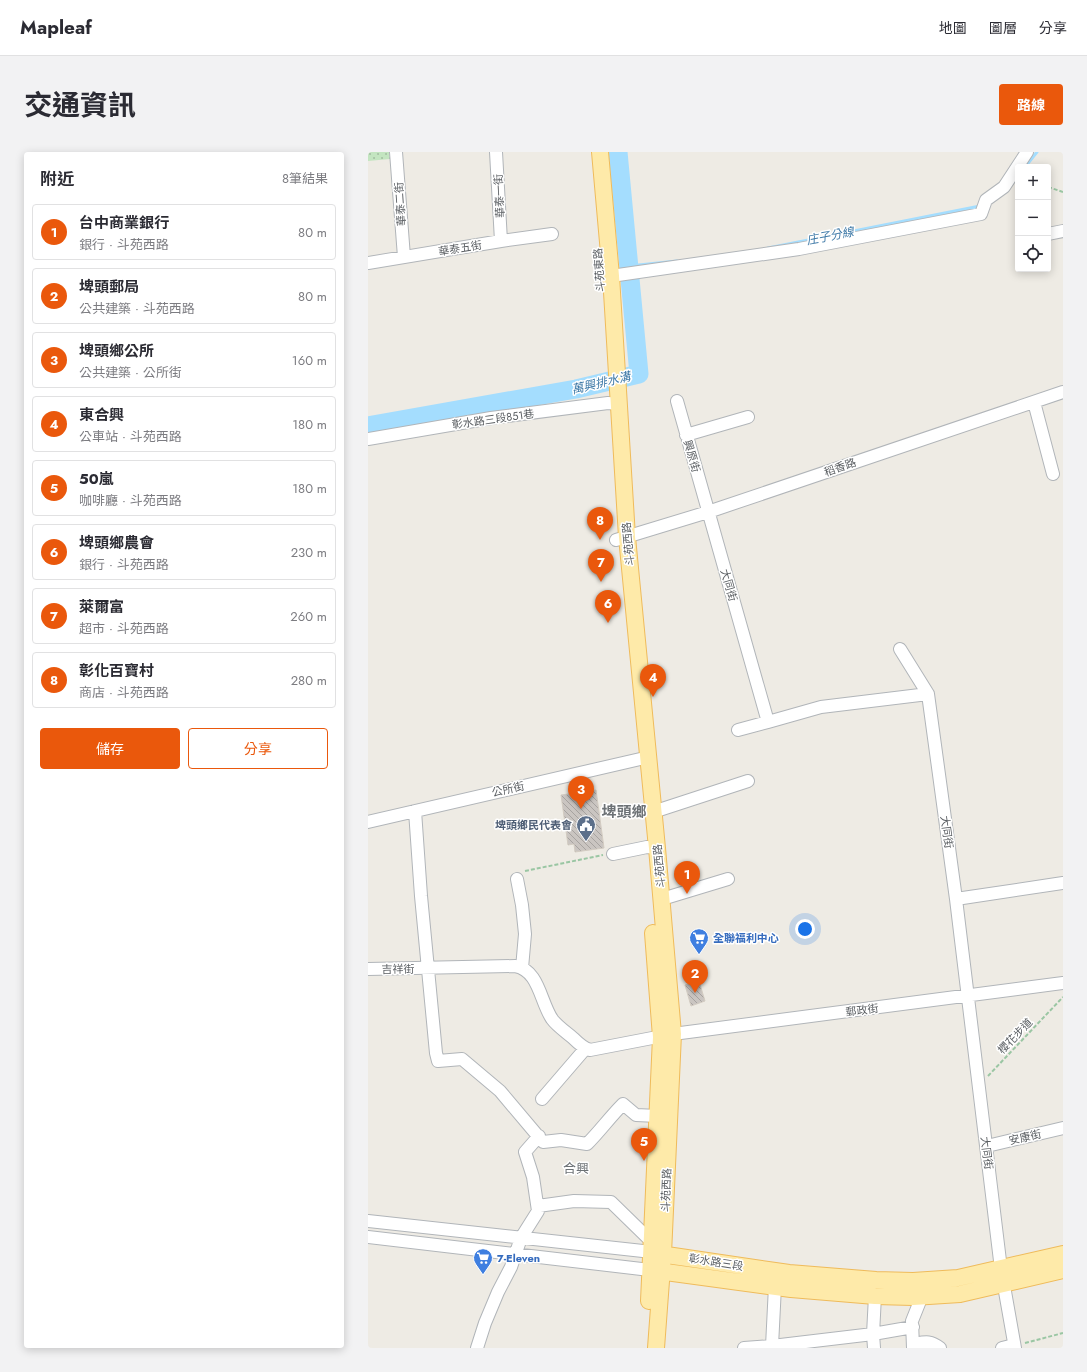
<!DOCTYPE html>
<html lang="zh-TW">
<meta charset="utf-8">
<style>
:root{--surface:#fff;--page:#f2f2f3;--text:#2b2b33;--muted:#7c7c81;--line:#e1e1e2;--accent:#ea580c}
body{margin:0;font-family:Jost,"Noto Sans TC",sans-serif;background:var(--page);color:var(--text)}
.controls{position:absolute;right:12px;top:12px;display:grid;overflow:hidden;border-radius:4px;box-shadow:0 2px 10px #0003}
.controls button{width:36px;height:36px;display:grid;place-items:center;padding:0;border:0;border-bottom:1px solid var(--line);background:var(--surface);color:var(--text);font:20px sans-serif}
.you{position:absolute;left:437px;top:777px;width:14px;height:14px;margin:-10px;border:3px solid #fff;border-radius:50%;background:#1a73e8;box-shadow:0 0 0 6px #1a73e833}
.badge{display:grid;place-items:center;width:26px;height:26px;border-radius:50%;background:var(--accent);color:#fff;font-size:13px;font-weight:700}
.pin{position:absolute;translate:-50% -33px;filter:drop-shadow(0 1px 2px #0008)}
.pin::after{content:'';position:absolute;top:21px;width:14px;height:12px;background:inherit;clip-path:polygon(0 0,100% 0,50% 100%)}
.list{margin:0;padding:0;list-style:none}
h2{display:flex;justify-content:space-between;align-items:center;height:52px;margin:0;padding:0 16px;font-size:17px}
h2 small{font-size:13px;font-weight:400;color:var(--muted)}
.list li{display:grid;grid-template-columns:26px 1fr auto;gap:12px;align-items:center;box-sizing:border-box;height:56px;margin:0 8px 8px;padding:0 8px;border:1px solid var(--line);border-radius:4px}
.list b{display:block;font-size:15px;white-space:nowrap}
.list p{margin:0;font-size:13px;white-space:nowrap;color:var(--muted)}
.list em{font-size:13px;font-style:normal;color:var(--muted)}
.actions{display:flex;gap:8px;padding:12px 16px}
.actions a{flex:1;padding:9px 0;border:1px solid var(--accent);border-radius:4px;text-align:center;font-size:14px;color:var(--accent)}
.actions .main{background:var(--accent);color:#fff}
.icon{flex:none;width:22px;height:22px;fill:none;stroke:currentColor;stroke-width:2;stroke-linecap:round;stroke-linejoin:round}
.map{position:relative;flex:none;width:695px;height:1196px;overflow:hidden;border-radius:4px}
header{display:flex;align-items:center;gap:24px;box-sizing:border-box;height:56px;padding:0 20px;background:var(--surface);border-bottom:1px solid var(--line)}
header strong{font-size:19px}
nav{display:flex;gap:22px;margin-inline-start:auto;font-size:14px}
.intro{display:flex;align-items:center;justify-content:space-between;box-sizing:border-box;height:96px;padding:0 24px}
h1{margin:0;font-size:28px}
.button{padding:10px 18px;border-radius:4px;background:var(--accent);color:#fff;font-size:14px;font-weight:700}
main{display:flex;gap:24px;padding:0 24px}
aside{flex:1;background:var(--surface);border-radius:4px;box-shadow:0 2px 10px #0003}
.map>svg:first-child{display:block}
.park{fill:url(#park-dots)}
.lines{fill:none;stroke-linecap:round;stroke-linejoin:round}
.stream{stroke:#a4ddfe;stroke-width:3}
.river{stroke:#a4ddfe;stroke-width:19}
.building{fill:url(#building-back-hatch);stroke:#d3ccc2}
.minor-casing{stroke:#b1b5b9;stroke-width:14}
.major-casing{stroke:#efbb5b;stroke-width:18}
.path{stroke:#9ac6a3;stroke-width:2;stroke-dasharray:4 2;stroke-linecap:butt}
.minor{stroke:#fff;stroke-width:12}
.major{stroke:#feeaa9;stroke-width:16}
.labels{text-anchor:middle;stroke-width:3;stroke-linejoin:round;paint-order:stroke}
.street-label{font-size:11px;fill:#5c6064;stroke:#fff}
.service-label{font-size:11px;font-weight:bold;fill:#4e5e75;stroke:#fff;text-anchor:end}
.shop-label{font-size:11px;font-weight:bold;fill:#366cbe;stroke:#fff;text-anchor:start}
.water-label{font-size:12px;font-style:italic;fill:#3e79a7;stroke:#fff}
.quarter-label{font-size:13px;fill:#6d7276;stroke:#fff}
.district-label{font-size:15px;font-weight:bold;fill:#6d7276;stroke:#fff}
</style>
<header>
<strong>Mapleaf</strong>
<nav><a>地圖</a><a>圖層</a><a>分享</a></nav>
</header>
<div class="intro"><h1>交通資訊</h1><a class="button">路線</a></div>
<main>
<aside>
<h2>附近<small>8筆結果</small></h2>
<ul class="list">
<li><span class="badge">1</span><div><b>台中商業銀行</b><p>銀行 · 斗苑西路</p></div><em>80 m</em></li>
<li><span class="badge">2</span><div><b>埤頭郵局</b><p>公共建築 · 斗苑西路</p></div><em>80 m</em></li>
<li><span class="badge">3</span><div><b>埤頭鄉公所</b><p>公共建築 · 公所街</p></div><em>160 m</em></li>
<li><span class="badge">4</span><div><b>東合興</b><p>公車站 · 斗苑西路</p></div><em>180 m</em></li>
<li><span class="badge">5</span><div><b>50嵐</b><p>咖啡廳 · 斗苑西路</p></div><em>180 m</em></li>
<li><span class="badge">6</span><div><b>埤頭鄉農會</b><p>銀行 · 斗苑西路</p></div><em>230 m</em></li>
<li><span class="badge">7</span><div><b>萊爾富</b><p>超市 · 斗苑西路</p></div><em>260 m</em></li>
<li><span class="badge">8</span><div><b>彰化百寶村</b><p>商店 · 斗苑西路</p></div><em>280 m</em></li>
</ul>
<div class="actions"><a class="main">儲存</a><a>分享</a></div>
</aside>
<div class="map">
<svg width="695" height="1196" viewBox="0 0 695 1196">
<defs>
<pattern id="park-dots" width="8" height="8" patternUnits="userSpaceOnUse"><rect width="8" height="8" fill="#c3e5c0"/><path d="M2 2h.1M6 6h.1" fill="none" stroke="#a2bda0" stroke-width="1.8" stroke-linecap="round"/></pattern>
<pattern id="building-back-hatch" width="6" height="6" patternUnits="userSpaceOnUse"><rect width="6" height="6" fill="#cac5c1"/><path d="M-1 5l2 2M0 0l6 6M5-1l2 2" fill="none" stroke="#a7a3a0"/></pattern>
</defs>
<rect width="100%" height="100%" fill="#eeebe4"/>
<!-- park -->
<path class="park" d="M0 0H21L22 7 0 9Z"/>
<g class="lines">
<!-- stream -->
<path class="stream" d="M657 15 669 0
M400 96 612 54
M261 114 309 109"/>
<!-- river -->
<path class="river" d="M0 274 208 237 271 222 250 0"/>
</g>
<!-- building -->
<path class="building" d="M228 638 236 696 207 700 206 692 200 693 193 643Z
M331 829 337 849 323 854 317 833Z"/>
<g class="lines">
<!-- minor casing -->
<g class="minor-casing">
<path id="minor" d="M28 0 36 105
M128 0 133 89
M680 82 695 79
M0 111 133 89 184 82
M243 124 431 97 613 62 618 48 636 35 659 0
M309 249 400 570 453 555 560 542 588 747 633 1117 647 1196
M666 250 685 322
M318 283 380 265
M0 287 123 266 240 251 250 252
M248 388 340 360 695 240
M532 497 560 542
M370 578 400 570
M47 659 53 744 68 901 70 909 94 907 132 939 175 990 193 988 219 992C232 979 242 965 255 952L268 963 290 964
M285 660 380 629
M0 670 281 605
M245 702 279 695 289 696
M149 727 154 753 157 782 154 816
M294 747 360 727
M588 747 695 731
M0 817 147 814C171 818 172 849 184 867 189 874 198 880 205 886 210 891 215 896 222 898L305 882 695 831
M174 947 217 897
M619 994 695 976
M170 1054 206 1049 243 1050 284 1090
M0 1069 284 1100
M0 1085 282 1118
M545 1192C557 1190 562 1188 572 1196
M404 1194 505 1182 545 1175
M109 1196 117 1171 130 1140 143 1115 153 1086 170 1059 165 1025 157 1000 171 984
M376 1196 404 1194 407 1134
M506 1196 505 1182 507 1144
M545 1196 544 1169 554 1144
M634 1196 646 1193"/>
</g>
<!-- major casing -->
<g class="major-casing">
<path id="major" d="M232 0 243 124 259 385 289 696 305 882 295 1102 288 1196
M285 1101 421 1121 508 1128 545 1129 590 1126 695 1102
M283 1118 423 1137 507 1144 545 1145 592 1142 695 1118
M281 1149 293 885 285 781"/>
</g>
<!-- path -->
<path class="path" d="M680 35 695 40
M157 719 235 703
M620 924 695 845
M657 1191 695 1181"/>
<!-- minor -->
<use href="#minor" class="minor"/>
<!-- major -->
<use href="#major" class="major"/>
</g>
<!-- icons -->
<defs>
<g id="civic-pin" transform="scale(1)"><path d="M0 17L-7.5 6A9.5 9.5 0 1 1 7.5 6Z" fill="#5c6f8a" stroke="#fff"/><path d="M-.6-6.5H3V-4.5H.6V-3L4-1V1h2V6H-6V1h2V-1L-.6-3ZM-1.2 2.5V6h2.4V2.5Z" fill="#fff"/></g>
<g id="supermarket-pin" transform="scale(1)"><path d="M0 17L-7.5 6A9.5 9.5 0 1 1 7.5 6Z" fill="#3f7fe0" stroke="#fff"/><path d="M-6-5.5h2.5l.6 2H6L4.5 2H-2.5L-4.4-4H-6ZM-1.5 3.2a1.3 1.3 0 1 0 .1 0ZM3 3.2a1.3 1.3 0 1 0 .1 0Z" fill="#fff"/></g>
</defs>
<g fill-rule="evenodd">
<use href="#civic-pin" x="218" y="673"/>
<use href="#supermarket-pin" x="331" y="786"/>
<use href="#supermarket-pin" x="115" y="1106"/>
</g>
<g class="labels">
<!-- street labels -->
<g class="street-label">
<text transform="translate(131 44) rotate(-93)" y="4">華泰一街</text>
<text transform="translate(32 52) rotate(-94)" y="4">華泰二街</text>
<text transform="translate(92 96) rotate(-9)" y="4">華泰五街</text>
<text transform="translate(231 118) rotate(-94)" y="4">斗苑東路</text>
<text transform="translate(125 267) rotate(-8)" y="4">彰水路三段851巷</text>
<text transform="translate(324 304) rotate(74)" y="4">興原街</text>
<text transform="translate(472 315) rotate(-19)" y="4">稻香路</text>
<text transform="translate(260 392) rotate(-95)" y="4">斗苑西路</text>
<text transform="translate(361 433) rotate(74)" y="4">大同街</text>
<text transform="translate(140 637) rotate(-13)" y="4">公所街</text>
<text transform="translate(579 680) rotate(82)" y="4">大同街</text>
<text transform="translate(291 714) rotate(-95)" y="4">斗苑西路</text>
<text transform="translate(30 817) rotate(-1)" y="4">吉祥街</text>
<text transform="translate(494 858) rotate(-7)" y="4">郵政街</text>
<text transform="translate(647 884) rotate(-46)" y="4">櫻花步道</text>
<text transform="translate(657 985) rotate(-13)" y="4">安康街</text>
<text transform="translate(619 1001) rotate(83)" y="4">大同街</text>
<text transform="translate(298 1038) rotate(-88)" y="4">斗苑西路</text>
<text transform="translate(348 1110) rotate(9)" y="4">彰水路三段</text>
</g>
<!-- service labels -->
<g class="service-label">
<text x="204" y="677">埤頭鄉民代表會</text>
</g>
<!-- shop labels -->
<g class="shop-label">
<text x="345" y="790">全聯福利中心</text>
<text x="129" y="1110">7-Eleven</text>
</g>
<!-- water labels -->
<g class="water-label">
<text transform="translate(462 84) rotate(-11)" y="4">庄子分線</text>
<text transform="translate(233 231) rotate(-13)" y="4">萬興排水溝</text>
</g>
<!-- quarter labels -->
<g class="quarter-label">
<text x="208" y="1021">合興</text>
</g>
<!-- district labels -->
<g class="district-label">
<text x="256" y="665">埤頭鄉</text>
</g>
</g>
</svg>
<div class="controls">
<button>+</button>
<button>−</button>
<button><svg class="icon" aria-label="locate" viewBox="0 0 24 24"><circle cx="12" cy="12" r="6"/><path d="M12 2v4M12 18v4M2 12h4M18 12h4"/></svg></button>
</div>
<div class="you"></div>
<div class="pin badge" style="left:319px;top:742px">1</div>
<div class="pin badge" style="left:327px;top:841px">2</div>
<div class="pin badge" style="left:213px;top:657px">3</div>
<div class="pin badge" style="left:285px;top:545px">4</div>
<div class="pin badge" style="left:276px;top:1009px">5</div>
<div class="pin badge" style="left:240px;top:471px">6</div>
<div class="pin badge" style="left:233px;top:430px">7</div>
<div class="pin badge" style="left:232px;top:388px">8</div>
</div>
</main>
